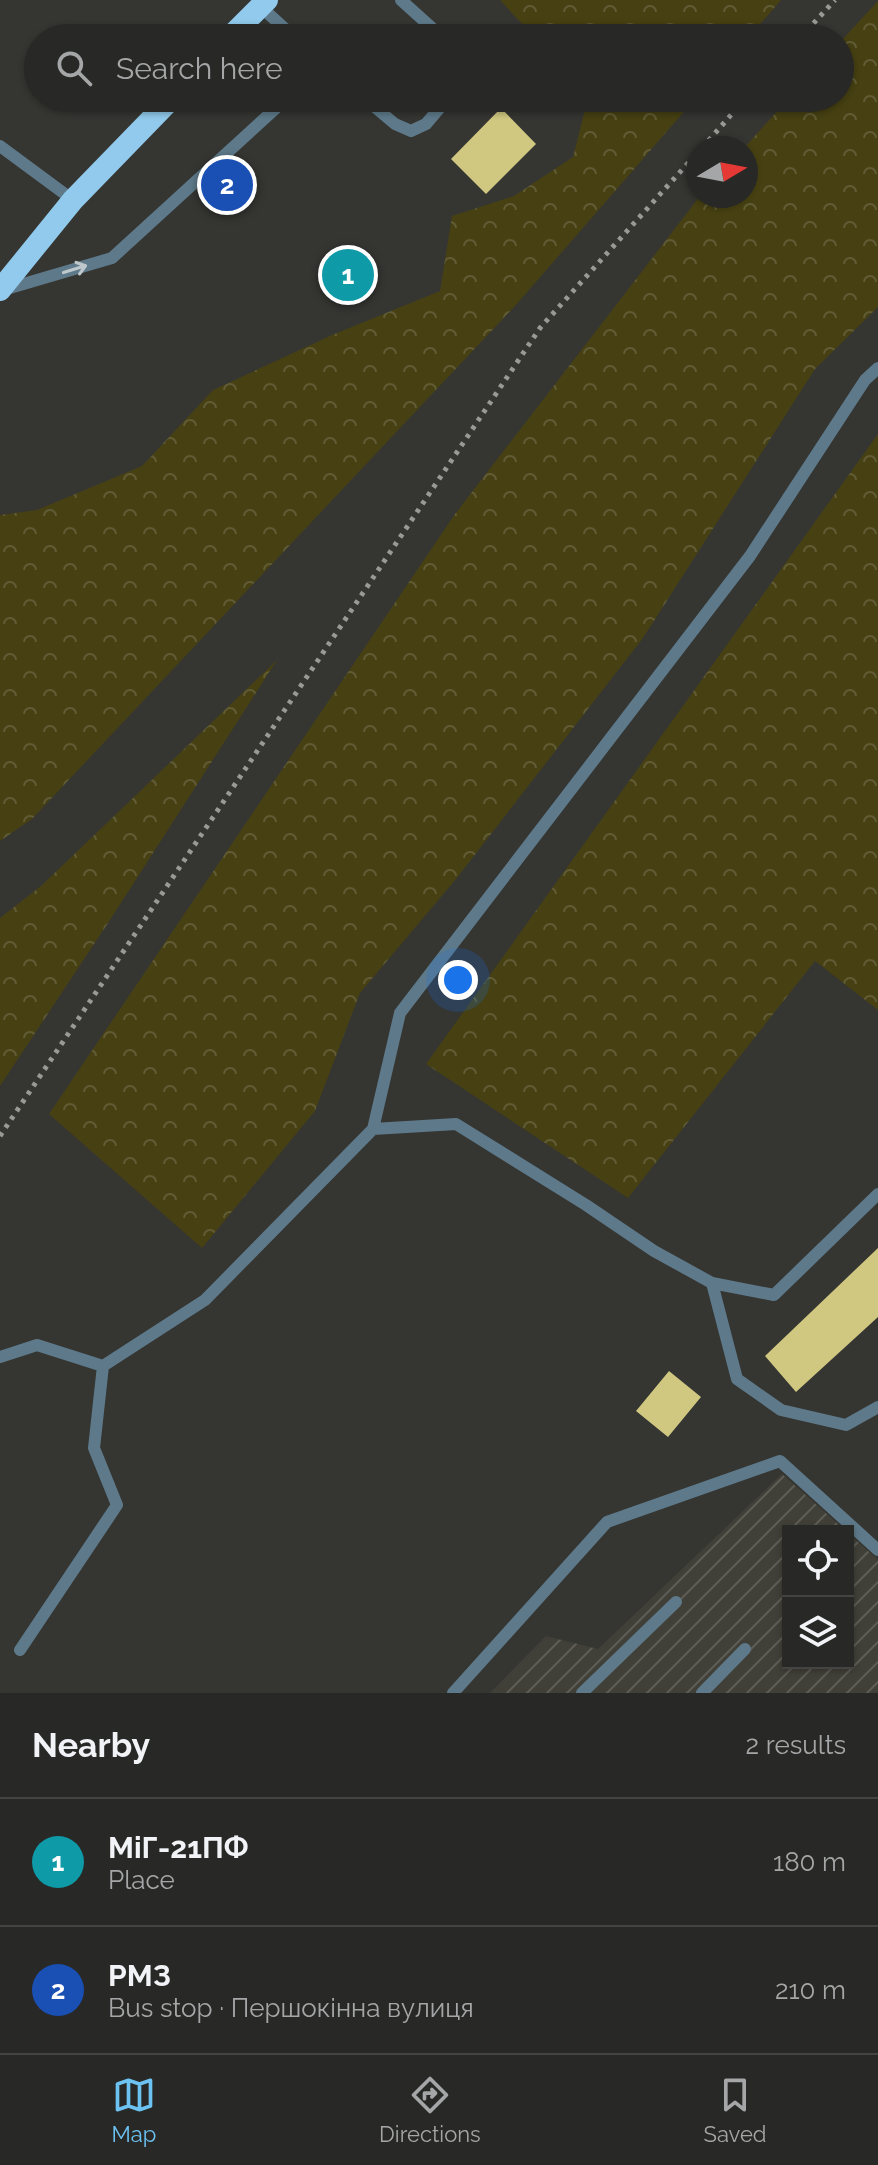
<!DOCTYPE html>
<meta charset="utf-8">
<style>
:root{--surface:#282826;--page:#343432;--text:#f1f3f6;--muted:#a5a6a7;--line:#444443;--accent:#6cc3f2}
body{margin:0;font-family:Raleway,sans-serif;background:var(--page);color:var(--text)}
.controls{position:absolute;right:24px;bottom:24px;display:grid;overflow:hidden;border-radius:0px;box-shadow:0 2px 6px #0004}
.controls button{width:72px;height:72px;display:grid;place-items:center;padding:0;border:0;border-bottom:2px solid var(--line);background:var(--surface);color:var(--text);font:40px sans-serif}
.compass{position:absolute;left:686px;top:136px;width:72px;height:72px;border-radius:50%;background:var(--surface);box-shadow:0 2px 6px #0004;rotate:80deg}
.you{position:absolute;left:458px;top:980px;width:28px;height:28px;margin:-20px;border:6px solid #fff;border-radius:50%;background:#1a73e8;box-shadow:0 0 0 12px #1a73e833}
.badge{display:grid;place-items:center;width:52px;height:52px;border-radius:50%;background:var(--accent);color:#fff;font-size:26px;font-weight:700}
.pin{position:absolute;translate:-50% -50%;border:4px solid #fff;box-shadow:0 2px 8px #0006}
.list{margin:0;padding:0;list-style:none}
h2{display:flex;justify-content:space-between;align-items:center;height:104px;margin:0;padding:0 32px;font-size:34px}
h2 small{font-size:26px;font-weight:400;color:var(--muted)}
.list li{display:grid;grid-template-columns:52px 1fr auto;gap:24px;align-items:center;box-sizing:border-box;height:128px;padding:0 32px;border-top:2px solid var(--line)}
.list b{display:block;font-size:30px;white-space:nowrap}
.list p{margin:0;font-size:26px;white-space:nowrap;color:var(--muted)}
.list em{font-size:26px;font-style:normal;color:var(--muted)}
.icon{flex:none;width:44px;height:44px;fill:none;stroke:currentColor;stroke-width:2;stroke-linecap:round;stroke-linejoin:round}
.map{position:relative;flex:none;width:878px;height:1693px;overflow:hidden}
.search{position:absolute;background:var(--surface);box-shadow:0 2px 6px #0004;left:24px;right:24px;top:24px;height:88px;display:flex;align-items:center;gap:20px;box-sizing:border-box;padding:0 28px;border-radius:44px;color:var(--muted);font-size:30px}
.sheet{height:360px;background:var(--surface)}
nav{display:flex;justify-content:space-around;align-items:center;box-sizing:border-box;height:112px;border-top:2px solid var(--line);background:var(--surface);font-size:22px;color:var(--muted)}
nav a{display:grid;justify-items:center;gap:4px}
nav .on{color:var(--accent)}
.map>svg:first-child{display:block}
.industrial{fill:url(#industrial-furrows)}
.forest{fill:url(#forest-crowns)}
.building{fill:#d0c881}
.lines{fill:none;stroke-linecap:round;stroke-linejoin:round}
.path{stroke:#999997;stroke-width:5;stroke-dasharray:4 6;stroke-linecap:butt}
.service{stroke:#5e7a8a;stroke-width:12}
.trunk{stroke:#91caec;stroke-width:22}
.oneway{stroke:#bec7cc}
</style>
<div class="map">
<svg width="878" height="1693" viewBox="0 0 878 1693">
<defs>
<pattern id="industrial-furrows" width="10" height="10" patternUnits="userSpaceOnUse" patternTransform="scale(2)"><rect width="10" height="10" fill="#414038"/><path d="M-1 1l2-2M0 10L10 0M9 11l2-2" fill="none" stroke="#5d5c55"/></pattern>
<pattern id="forest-crowns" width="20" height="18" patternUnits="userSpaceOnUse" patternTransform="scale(2)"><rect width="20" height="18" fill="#464012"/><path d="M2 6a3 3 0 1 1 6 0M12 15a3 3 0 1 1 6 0" fill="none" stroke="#615c35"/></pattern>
</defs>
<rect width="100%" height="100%" fill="#353532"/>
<!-- industrial -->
<path class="industrial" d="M782 1474 846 1531H788V1663H848V1533L878 1560V1693H490L546 1636 598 1649Z"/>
<!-- forest -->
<path class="forest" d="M500 0H781L748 38H535Z
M878 1V307L815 369 643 638 456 879 360 993 315 1111 202 1248 49 1114 455 514 700 196H746V148H744L789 98H840V42Z
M588 98H696L515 306 32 819 0 841V515L37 510 142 466 213 390 332 335 440 291 452 216 514 196 573 157Z
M878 434V1010L815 961 628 1198 426 1064Z
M277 660 110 920 0 1086V918L41 886Z"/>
<!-- building -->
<path class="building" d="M501 108 536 144 486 194 451 159Z
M232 171 241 180 222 200 213 190Z
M878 1248V1317L796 1392 765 1356Z
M669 1371 701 1397 668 1437 636 1411Z"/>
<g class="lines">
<!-- path -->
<path class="path" d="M800 38 835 0
M702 148 746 98
M0 1136 540 328 698 152"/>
<!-- service -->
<path class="service" d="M401 0 443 38
M260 6 295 38
M364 98 395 124 411 131 426 124 448 98
M0 146 73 200
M3 290 112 258 287 98
M373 1129 456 1124 586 1205 654 1251 712 1283 737 1379 781 1410 846 1425 878 1407
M712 1283 774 1295 878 1194
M0 1357 37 1345 103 1366 205 1300 373 1129 400 1013 750 556 865 380 878 368
M20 1650 117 1505 94 1448 103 1366
M453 1693 607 1522 780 1461 878 1550
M582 1693 676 1602
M702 1693 745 1649"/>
<!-- trunk -->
<path class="trunk" d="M229 38 267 0
M0 290 73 200 172 98"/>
</g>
<!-- one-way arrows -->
<defs><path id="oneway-shaft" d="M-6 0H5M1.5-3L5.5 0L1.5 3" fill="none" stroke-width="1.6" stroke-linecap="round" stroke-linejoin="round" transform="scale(2)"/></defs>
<use class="oneway" href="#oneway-shaft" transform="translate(75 269) rotate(-17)"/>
</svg>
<div class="controls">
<button><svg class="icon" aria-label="locate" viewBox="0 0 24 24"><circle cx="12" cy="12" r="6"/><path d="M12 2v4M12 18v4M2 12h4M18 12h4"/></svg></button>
<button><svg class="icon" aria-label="layers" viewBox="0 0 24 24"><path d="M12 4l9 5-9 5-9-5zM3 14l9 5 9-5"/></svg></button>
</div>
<svg class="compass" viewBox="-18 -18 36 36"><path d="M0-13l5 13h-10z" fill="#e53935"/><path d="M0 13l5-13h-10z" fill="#a5a6a7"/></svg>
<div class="you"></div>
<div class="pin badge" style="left:348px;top:275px;background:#0f9aa8">1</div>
<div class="pin badge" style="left:227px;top:185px;background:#1a4fb4">2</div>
<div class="search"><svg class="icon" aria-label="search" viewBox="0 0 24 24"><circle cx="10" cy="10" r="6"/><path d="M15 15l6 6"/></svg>Search here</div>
</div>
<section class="sheet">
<h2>Nearby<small>2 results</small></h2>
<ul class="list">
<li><span class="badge" style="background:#0f9aa8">1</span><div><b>МіГ-21ПФ</b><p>Place</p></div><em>180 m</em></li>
<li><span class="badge" style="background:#1a4fb4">2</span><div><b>РМЗ</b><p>Bus stop · Першокінна вулиця</p></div><em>210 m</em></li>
</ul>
</section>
<nav>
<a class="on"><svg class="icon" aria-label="map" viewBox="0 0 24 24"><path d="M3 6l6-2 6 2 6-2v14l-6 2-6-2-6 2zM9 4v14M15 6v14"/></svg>Map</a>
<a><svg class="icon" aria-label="directions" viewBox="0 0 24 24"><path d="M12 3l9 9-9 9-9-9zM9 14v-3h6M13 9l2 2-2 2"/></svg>Directions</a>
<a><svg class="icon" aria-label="saved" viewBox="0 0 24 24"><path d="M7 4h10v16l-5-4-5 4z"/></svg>Saved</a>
</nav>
